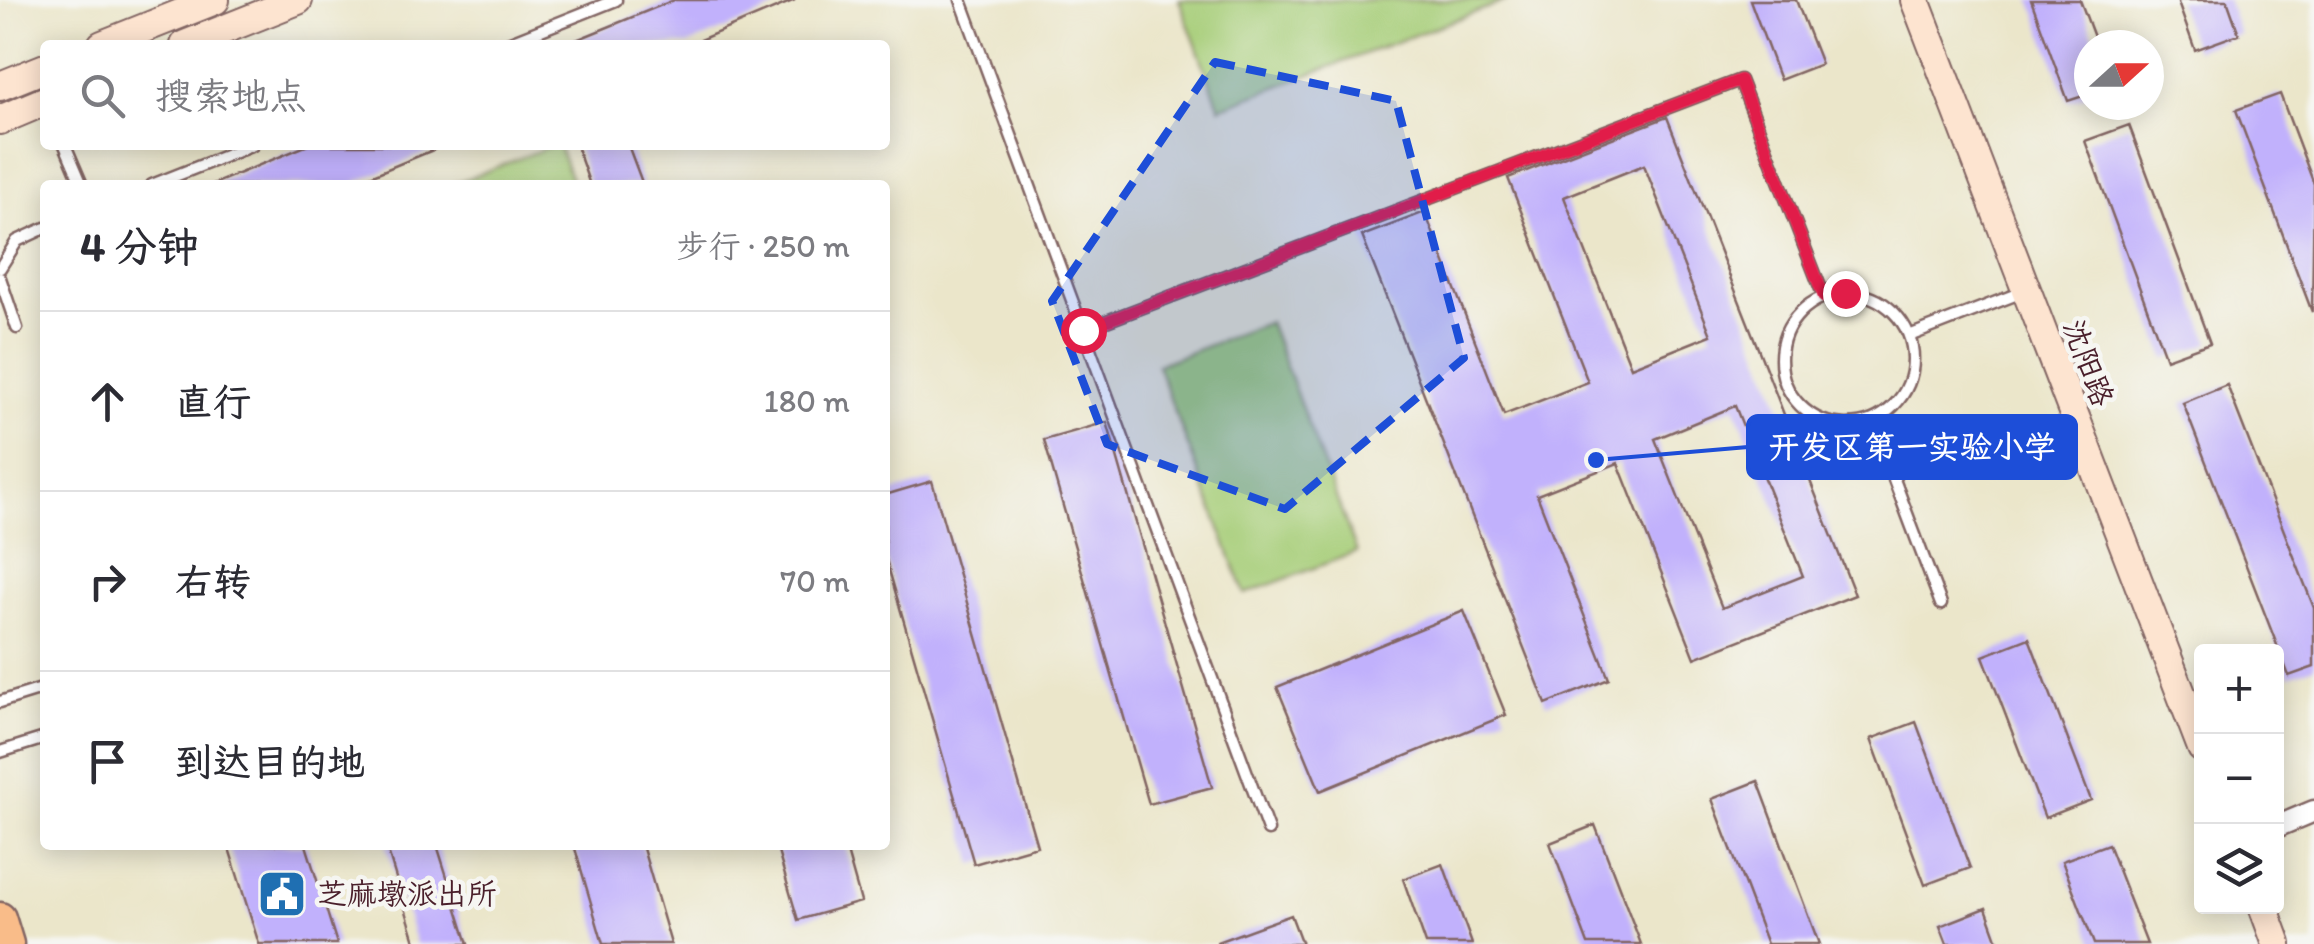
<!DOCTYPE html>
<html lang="zh">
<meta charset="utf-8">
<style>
:root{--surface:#fff;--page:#f2f2f3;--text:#2b2b33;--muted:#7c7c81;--line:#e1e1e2}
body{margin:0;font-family:Itim,"LXGW WenKai TC",sans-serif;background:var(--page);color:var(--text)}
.controls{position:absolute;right:30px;bottom:30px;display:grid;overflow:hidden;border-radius:10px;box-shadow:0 5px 25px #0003}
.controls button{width:90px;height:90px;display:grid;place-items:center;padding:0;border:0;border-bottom:2px solid var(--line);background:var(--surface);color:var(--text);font:50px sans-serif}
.compass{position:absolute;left:2074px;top:30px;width:90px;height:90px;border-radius:50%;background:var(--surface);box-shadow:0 5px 25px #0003;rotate:69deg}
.stop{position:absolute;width:30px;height:30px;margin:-22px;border:8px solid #e11d48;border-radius:50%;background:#fff}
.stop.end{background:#e11d48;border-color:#fff;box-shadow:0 2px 10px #0008}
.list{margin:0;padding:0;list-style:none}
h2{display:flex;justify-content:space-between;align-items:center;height:130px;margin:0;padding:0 40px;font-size:42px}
h2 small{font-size:32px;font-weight:400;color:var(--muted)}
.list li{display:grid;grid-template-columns:65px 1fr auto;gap:30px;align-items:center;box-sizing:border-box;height:180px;padding:0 40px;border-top:2px solid var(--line)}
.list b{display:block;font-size:38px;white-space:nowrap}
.list em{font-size:32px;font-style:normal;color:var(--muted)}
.icon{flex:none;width:55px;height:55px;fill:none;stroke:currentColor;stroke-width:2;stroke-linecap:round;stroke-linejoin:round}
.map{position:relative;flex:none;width:2314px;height:944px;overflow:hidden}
.search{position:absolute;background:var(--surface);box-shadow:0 5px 25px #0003;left:40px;top:40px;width:850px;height:110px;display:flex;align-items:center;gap:25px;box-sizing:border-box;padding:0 35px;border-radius:10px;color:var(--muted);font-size:38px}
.panel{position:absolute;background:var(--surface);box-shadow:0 5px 25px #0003;left:40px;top:180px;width:850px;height:670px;border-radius:10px}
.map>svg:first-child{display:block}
.pitch{fill:#a7ce79;stroke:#787652;stroke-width:2.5}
.building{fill:#c1b1fc;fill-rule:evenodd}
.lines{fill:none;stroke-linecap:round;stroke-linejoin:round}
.lane-casing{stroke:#826563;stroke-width:15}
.street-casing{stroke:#826563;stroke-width:25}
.secondary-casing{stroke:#826563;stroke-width:32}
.primary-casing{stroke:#826563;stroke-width:35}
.lane{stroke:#fff;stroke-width:10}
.street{stroke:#fff;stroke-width:20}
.secondary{stroke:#fde4d0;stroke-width:28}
.primary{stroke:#f9bc89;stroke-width:30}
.route{stroke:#e11d48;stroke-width:12}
.marked{fill:#1d4ed8;fill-opacity:0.2;stroke:#1d4ed8;stroke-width:8;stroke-dasharray:20 12;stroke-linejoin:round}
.labels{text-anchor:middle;stroke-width:9;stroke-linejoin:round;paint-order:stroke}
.street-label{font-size:30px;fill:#4a1f2b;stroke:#f6f6f2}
.poi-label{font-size:30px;fill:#4a1f2b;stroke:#f6f6f2;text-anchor:start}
.leader{fill:none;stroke:#1d4ed8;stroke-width:4}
.callout-dot{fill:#1d4ed8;stroke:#f6f6f2;stroke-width:4}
.callout{fill:#1d4ed8;stroke:#1d4ed8;stroke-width:4}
.callout-label{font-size:32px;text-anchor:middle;font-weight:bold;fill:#fff}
</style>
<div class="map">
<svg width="2314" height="944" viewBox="0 0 2314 944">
<rect width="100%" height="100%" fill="#f6f6f2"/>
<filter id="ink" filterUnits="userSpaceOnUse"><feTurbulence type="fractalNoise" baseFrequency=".01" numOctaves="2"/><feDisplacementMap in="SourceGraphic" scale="20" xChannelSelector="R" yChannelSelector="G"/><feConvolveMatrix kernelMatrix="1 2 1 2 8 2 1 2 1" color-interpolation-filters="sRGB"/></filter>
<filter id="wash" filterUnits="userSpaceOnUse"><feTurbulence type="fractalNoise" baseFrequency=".0048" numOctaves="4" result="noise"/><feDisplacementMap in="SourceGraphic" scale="40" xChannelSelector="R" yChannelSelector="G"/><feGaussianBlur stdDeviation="2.25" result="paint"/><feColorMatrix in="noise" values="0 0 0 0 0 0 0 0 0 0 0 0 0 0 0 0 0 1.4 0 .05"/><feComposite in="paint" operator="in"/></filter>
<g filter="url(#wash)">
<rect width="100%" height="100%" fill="#ebe6ca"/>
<!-- pitch -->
<path class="pitch" d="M1179 0H1508L1220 108Z
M553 145H558L573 185H451Z
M1269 322 1357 552 1245 594 1157 365Z"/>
<g id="blocks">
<!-- building -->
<path class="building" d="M674 0H795L688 45H564Z
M1750 0H1796L1821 64 1780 80Z
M2031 0H2080L2097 45H2089V94L2068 101Z
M2177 0H2227L2239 34 2195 50Z
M2280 94 2314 184 2312 312 2236 110Z
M1667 117 1855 595 1695 658 1618 463 1537 495 1609 679 1546 704 1362 236 1425 212 1504 415 1588 382 1508 178ZM1644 165 1711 335 1631 367 1564 197ZM1735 406 1803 576 1722 608 1655 439Z
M2129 125 2210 343 2166 359 2085 141Z
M308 145H445L349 185H211Z
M576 145H628L643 185H590Z
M2227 385 2314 608V667L2289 676 2183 403Z
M1107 422 1212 787 1149 804 1044 440Z
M932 481 1037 846 974 864 885 556V495Z
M1464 611 1506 715 1320 791 1277 687Z
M2029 638 2091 800 2045 818 1983 656Z
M1916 722 1970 868 1925 885 1871 739Z
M1758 781 1819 944H1767L1712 799Z
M1595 825 1641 944H1588L1550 843Z
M2108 844 2147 944H2094L2062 861Z
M228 845H306L337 944H259Z
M386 845H437L468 944H416Z
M574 845H642L671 944H603Z
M776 845H845L861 902 798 920Z
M1443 864 1472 944H1426L1403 879Z
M1986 908 1999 944H1947L1940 926Z
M1291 915 1302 944H1218L1217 942Z"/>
</g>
</g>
<g filter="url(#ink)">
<use href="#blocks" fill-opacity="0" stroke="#826563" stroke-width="2.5"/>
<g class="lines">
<!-- lane casing -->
<g class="lane-casing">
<path id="lane" d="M961 0 1268 830
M503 45 616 0
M65 145 82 185
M152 185 253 145
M0 268 17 241 45 228
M0 278 17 328
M1781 359a66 66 0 1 1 132 0a66 66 0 1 1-132 0Z
M1083 330 1740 80 1824 297
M1909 336 2025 291
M1872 421 1941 604
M0 702 45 688
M0 752 45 738"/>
</g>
<!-- street casing -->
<g class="street-casing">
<path id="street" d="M2276 827 2314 811"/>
</g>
<!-- secondary casing -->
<g class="secondary-casing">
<path id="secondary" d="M1915 0 2202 748
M102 45 215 0
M185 45 298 0
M0 86 45 68
M0 120 45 101
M2263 906 2277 944"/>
</g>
<!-- primary casing -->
<g class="primary-casing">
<path id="primary" d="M0 918 8 944"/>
</g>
<!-- lane -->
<use href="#lane" class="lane"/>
<!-- street -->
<use href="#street" class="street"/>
<!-- secondary -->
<use href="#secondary" class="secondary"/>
<!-- primary -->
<use href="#primary" class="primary"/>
</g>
</g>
<g class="lines" filter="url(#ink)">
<!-- route -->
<path class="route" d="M1083 330 1740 80 1824 297 1845 293"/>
</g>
<!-- marked area -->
<path class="marked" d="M1215 62 1396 101 1464 358 1285 509 1107 444 1052 301Z"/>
<!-- icons -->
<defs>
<g id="civic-square" transform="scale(2.5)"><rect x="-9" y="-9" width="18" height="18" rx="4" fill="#1f6fb2" stroke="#f6f6f2"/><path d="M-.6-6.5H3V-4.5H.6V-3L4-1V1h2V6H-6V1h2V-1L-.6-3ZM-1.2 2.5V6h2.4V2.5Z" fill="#fff"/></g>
</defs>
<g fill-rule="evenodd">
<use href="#civic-square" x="282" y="894"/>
</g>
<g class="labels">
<!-- street labels -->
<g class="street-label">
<text transform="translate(2088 363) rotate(69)" y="10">沈阳路</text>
</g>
<!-- poi labels -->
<g class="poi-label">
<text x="317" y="904">芝麻墩派出所</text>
</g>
</g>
<!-- callouts -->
<path class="leader" d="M1596 460L1748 447"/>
<circle class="callout-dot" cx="1596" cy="460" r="10"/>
<rect class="callout" x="1748" y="416" width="328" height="62" rx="10"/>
<g class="callout-label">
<text x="1912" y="458">开发区第一实验小学</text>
</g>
</svg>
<div class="controls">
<button>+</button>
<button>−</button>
<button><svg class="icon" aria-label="layers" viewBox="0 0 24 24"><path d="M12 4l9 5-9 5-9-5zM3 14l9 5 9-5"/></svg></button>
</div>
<svg class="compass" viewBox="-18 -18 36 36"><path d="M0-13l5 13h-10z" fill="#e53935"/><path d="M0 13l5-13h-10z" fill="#7c7c81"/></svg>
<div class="stop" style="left:1083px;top:330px"></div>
<div class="stop end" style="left:1845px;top:293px"></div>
<div class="search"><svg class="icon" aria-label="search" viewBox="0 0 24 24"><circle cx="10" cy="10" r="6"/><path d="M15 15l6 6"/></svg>搜索地点</div>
<section class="panel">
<h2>4 分钟<small>步行 · 250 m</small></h2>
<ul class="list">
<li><svg class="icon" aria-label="ahead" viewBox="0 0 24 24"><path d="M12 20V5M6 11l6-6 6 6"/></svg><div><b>直行</b></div><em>180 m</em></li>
<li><svg class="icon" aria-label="right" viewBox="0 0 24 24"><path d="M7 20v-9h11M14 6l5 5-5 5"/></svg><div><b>右转</b></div><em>70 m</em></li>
<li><svg class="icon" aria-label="arrive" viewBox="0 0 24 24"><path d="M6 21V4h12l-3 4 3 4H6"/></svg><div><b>到达目的地</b></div></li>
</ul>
</section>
</div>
